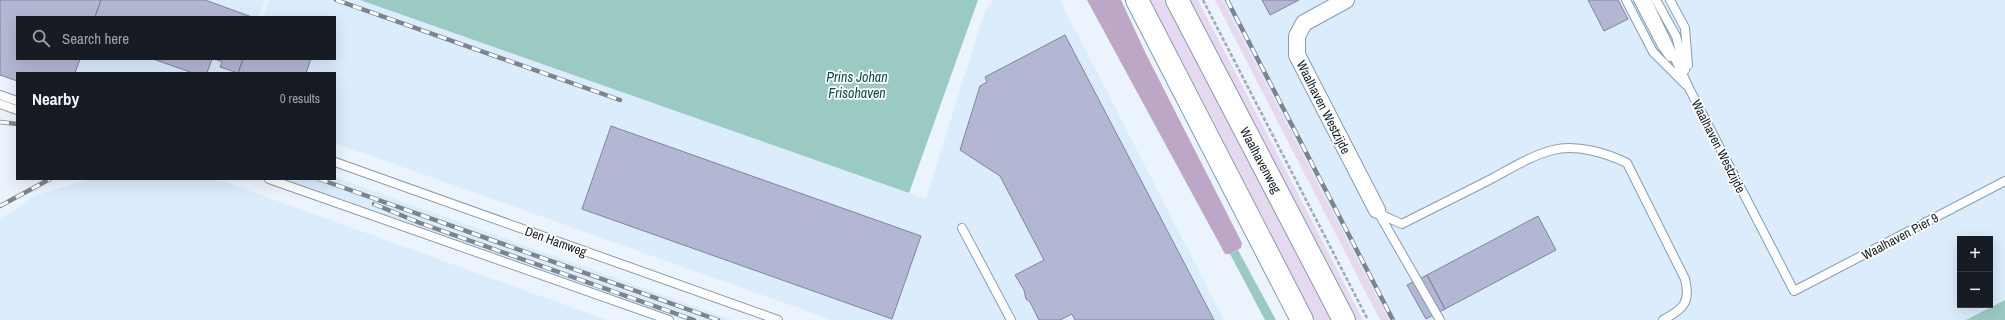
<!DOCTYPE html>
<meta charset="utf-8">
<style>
:root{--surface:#171b24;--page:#242831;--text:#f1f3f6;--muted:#9ea1a6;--line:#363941}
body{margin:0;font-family:"Archivo Narrow",sans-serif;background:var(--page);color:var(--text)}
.controls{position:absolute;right:12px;bottom:12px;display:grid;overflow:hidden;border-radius:0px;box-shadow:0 4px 16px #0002}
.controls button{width:36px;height:36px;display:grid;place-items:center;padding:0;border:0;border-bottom:1px solid var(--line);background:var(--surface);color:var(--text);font:20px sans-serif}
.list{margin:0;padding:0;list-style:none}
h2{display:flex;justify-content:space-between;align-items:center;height:52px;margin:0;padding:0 16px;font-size:17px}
h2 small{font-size:13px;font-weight:400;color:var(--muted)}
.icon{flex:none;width:22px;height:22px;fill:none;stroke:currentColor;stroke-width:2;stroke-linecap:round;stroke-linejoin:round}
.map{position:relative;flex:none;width:2005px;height:320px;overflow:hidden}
.search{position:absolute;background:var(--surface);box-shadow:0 4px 16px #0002;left:16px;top:16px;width:320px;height:44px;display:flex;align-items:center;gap:10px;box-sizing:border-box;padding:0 14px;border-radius:0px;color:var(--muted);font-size:15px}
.panel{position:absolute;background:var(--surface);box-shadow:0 4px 16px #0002;left:16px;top:72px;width:320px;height:108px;border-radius:0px}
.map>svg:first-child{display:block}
.built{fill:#dbecfd;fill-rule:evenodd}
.green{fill:#e6d8ee}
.forest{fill:#bca7c7}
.water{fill:#9bcac3}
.building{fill:#b4b7d3;stroke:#81839d}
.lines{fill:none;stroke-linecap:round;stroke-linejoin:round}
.lane-casing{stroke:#879cb2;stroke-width:10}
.street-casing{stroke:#879cb2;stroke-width:18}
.secondary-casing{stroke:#879cb2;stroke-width:24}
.path{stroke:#a0a9b2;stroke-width:2.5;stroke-dasharray:4 2;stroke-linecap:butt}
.lane{stroke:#fff;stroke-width:8}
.street{stroke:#fff;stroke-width:16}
.secondary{stroke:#fff;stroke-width:22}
.rail-casing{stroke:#7c848d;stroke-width:4.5}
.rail{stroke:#fff;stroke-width:3;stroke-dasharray:9;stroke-linecap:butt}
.labels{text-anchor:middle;stroke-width:3.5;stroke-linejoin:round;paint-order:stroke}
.street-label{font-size:13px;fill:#151d25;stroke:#fff}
.water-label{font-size:14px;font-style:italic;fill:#074c46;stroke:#fff}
</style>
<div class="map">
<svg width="2005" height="320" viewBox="0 0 2005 320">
<rect width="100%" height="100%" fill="#ebf4fd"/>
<!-- built -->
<path class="built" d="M0 0H264L259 17H17V59H245L240 73H17Z
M269 0H360L926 199 985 10 993 0H1060L1224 320H832L335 143V73H243L248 59H335V17H263Z
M1222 0H2005V320H1389ZM1960 239H1990V305H1960Z
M335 177 412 205 733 320H683L285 179H335Z
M91 179H217L607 320H0V220L34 196Z"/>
<!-- green -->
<path class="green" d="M1144 0H1167L1335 320H1311Z
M1187 0H1198L1363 320H1353Z
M1215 0H1222L1389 320H1380Z"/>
<!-- forest -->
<path class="forest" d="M1087 0H1121L1146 54 1242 243 1241 248 1230 254H1225Z"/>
<!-- water -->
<path class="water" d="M360 0H978L909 193Z
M1238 250 1276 320H1265L1230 254Z
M2005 300V320H1966Z"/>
<!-- building -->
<path class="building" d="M0 0H101L95 17H17V59H80L75 73H17V81L0 75Z
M101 0H205L252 17H95Z
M1262 0H1299L1270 15Z
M1588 0H1618L1628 19 1604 31Z
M1065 35 1214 320H1075L1072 314 1060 320H1039L1030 302 1026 299 1024 290 1015 275 1044 260 1000 176 960 150 980 86 987 82 985 77Z
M153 59H212L207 73H193Z
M215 59H243L238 73 220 67 222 62Z
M243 59H311L306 73H238Z
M611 126 921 236 892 319 582 209Z
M1538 216 1556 250 1445 309 1427 275Z
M1427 275 1445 309 1426 319 1407 285Z"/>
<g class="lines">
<!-- lane casing -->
<g class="lane-casing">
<path id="lane" d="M1626 0 1653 52 1686 85
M1638 0 1662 46 1670 57
M1647 0 1690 90 1794 291 2005 181
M1656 0 1676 36 1685 70
M1670 0 1685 28 1688 65
M0 95 17 101
M0 104 17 110
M335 162 778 320
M269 179 669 320
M1377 210 1386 217 1402 224C1433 208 1464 193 1495 177 1513 167 1533 155 1553 150 1577 144 1606 153 1627 163L1685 279C1691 303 1683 309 1663 320
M1379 214 1440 320
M962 228 1011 320"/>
</g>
<!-- street casing -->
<g class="street-casing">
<path id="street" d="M1346 0 1304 23 1297 36V55L1377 210"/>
</g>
<!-- secondary casing -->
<g class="secondary-casing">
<path id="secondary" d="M1137 0 1302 320
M1177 0 1344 320"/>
</g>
<!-- path -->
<path class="path" d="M1203 0 1368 320"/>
<!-- lane -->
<use href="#lane" class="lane"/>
<!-- street -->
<use href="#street" class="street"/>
<!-- secondary -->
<use href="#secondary" class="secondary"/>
<!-- rail casing -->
<g class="rail-casing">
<path id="rail" d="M336 0 620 100
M1227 0 1393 320
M0 122 17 124
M319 179 718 320
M374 204 420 223 694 320
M0 206 50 179"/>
</g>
<!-- rail -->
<use href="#rail" class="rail"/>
</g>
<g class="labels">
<!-- street labels -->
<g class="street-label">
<text transform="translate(1324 107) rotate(63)" y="5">Waalhaven Westzijde</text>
<text transform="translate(1719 146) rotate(63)" y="5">Waalhaven Westzijde</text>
<text transform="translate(1261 160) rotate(62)" y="5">Waalhavenweg</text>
<text transform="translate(1900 236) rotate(-28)" y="5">Waalhaven Pier 9</text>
<text transform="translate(556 241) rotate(20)" y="5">Den Hamweg</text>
</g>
<!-- water labels -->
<g class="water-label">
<text x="857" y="82">Prins Johan<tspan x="857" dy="16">Frisohaven</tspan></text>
</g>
</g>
</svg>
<div class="controls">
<button>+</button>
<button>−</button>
</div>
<div class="search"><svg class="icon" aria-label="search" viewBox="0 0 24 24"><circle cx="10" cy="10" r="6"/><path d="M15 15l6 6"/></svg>Search here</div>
<section class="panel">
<h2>Nearby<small>0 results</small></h2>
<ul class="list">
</ul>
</section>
</div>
